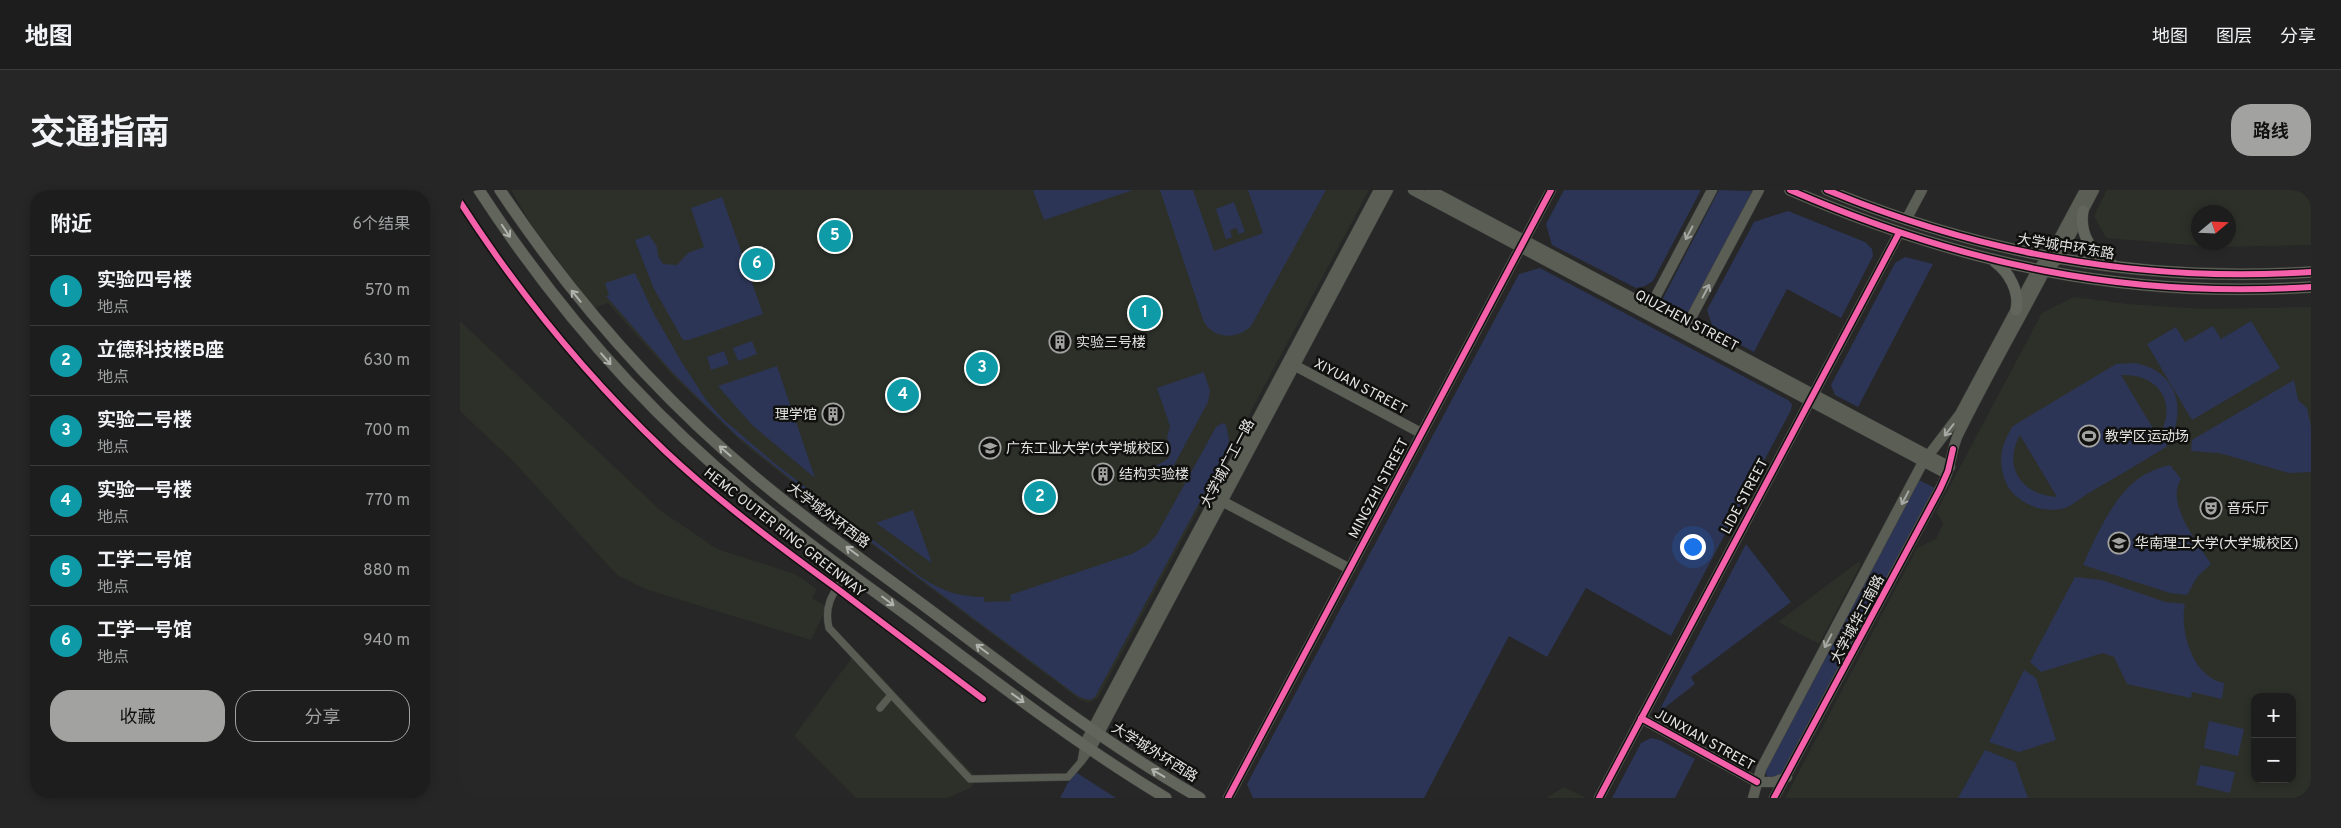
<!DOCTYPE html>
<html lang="zh">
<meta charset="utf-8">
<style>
:root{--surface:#1c1d1c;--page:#252625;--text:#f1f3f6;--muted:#a0a2a3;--line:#3a3b3b;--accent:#a2a2a1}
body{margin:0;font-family:Overpass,"Noto Sans SC",sans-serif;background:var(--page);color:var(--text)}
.controls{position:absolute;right:15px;bottom:15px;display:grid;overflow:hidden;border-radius:10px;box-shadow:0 2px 8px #0003}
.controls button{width:45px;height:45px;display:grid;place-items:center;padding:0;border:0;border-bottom:1px solid var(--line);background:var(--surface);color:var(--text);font:25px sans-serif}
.compass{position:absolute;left:1731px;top:15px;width:45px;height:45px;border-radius:50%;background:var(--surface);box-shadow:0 2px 8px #0003;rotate:71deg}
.you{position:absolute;left:1232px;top:356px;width:18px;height:18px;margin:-12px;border:4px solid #fff;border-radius:50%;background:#1a73e8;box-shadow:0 0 0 8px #1a73e833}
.badge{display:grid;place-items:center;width:32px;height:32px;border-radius:50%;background:var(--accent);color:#fff;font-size:16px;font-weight:700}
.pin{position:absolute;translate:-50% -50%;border:2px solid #fff;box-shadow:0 1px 5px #0006}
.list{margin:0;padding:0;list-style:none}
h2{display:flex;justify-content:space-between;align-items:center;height:65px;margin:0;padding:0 20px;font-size:21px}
h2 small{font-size:16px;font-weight:400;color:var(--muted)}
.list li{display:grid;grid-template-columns:32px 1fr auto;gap:15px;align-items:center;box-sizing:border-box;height:70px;padding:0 20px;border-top:1px solid var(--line)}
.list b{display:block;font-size:19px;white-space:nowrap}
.list p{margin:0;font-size:16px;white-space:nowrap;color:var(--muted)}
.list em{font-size:16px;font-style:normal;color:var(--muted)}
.actions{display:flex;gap:10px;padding:15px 20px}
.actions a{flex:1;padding:11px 0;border:1px solid var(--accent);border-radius:20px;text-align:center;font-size:18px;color:var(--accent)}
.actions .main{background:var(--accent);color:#111}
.map{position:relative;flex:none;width:1851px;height:608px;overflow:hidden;border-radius:20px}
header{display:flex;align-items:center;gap:30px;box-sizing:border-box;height:70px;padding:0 25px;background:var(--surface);border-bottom:1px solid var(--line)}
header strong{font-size:24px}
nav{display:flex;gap:28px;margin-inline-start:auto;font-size:18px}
.intro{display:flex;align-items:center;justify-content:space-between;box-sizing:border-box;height:120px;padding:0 30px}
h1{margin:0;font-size:35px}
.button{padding:12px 22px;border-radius:20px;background:var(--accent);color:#111;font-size:18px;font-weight:700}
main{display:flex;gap:30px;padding:0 30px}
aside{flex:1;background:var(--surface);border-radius:20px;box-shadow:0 2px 8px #0003}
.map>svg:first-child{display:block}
.built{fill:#2d3029;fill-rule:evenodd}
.green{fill:#2c3555;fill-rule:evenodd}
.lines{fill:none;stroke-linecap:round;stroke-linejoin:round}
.street-casing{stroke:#414240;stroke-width:8}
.secondary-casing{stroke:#414240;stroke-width:11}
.primary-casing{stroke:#414240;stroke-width:12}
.street{stroke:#585c53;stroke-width:7}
.secondary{stroke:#5a5e54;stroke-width:10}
.primary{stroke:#62655b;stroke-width:11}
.cycleway-casing{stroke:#10100f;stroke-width:9}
.cycleway{stroke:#f560ab;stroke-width:6}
.oneway{stroke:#b0b2ad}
.oneway2{stroke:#a6a8a3}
.labels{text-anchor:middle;stroke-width:5;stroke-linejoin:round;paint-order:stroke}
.street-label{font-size:14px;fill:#e4e5e3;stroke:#10100f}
.poi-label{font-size:14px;fill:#e4e5e3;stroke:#10100f;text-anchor:start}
</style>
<header>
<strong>地图</strong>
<nav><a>地图</a><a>图层</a><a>分享</a></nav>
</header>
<div class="intro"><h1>交通指南</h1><a class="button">路线</a></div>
<main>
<aside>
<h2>附近<small>6个结果</small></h2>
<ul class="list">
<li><span class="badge" style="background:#0f9aa8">1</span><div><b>实验四号楼</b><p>地点</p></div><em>570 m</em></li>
<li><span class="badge" style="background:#0f9aa8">2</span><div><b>立德科技楼B座</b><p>地点</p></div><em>630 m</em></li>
<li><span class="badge" style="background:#0f9aa8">3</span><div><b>实验二号楼</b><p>地点</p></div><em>700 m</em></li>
<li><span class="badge" style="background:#0f9aa8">4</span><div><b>实验一号楼</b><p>地点</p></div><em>770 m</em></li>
<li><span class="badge" style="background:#0f9aa8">5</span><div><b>工学二号馆</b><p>地点</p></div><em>880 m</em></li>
<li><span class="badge" style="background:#0f9aa8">6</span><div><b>工学一号馆</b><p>地点</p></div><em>940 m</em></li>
</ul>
<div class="actions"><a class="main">收藏</a><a>分享</a></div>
</aside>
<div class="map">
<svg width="1851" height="608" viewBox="0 0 1851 608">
<rect width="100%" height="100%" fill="#262726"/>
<!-- built -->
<path class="built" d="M51 0H909L638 508 628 513 619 509 382 332 284 254 211 184 148 113 134 118 71 34Z
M1647 0H1851V55L1754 57 1646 48 1634 26ZM1768 22V52H1738V22Z
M1614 107 1668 114 1743 119 1851 117V608H1325L1457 358 1476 349 1483 333 1476 322 1582 123ZM1795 507H1832V589H1795Z
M0 131 200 320 257 359 335 384 357 399 352 408 367 417 351 450 185 399 157 385 53 271 0 221Z
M1398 372 1401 374 1359 454 1318 432Z
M397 461 515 586 512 597 488 608H396L334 546Z
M1104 597 1126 608H1086Z"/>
<!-- green -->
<path class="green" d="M573 0H673L584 30Z
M700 0H733L754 61 803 43 788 0H866L791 136C777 150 754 149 744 132Z
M1104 0H1241L1193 91 1185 96 1176 98 1092 55 1086 34Z
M1259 0 1292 1 1230 123 1219 127C1210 123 1201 121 1202 110Z
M262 7 303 124 229 150H223L193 97 175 50 189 45 197 57 198 66 203 74 217 75 228 63 244 57 231 18Z
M774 12 785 42 779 44 776 38 770 40 772 47 766 49 756 19Z
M1328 21 1405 52 1412 59 1413 66 1381 128 1327 99 1294 162 1254 141 1247 120 1294 32Z
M1445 67 1473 74 1398 217 1375 205 1371 195 1435 73Z
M1080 78 1328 210 1332 214 1331 220 1211 446 1126 398 1087 467 1049 446 964 608H793L787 594 1059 84Z
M175 83 194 124 221 171 246 210 263 229 313 272 462 388C482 401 500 407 524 407V412L551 411 550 405 672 364 687 355 696 346 756 237 763 233 766 235 769 250 768 259 635 507 630 510 619 507 384 332 276 245 213 183 146 106 149 105 145 93Z
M1791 131 1820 178 1732 230 1687 154 1716 137 1725 152 1753 136 1761 149Z
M292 151 297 164 278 171 273 158Z
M264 161 269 174 251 180 247 167Z
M1676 173C1682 175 1690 177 1695 180 1724 198 1722 232 1706 257 1680 273 1653 289 1627 304 1620 309 1609 318 1601 319 1580 323 1555 312 1546 293 1537 272 1541 254 1553 236L1656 174ZM1661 185C1699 183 1719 214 1698 247ZM1560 245 1597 307C1562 305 1542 277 1560 245Z
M317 176 355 288 292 235 258 196Z
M744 182 750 201 748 212 707 288 698 291 693 283 694 277 708 269 711 262 707 247 710 236 697 198Z
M1834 190 1838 210 1847 218 1851 237V282L1829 283 1759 263 1731 261 1732 250Z
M1710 275 1721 289C1705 313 1738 353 1751 374L1737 387 1727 405 1710 403 1623 375C1636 346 1657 297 1688 283 1695 279 1703 277 1710 275Z
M1457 289 1477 299 1331 574 1318 588 1307 587 1305 577Z
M453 320 472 373 416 333Z
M1286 354 1331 412 1231 487 1235 494 1198 523Z
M1615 387 1642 390 1705 412 1725 414C1719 441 1733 487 1764 493L1762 509 1732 502 1731 508 1667 494 1654 467 1643 463 1581 482 1570 472Z
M1564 480 1576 488 1596 550 1559 562 1529 552Z
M1749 531 1784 539 1778 566 1744 558Z
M1191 548 1200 550 1235 569 1215 608H1152L1181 553Z
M1525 560 1555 572 1568 608H1498Z
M1740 575 1775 582 1770 603 1736 595Z
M614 581 656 608H600Z"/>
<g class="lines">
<!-- street casing -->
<g class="street-casing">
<path id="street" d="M388 381C375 401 363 413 369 438L510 589 608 587 621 572
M420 518 431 505
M624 555 621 572 630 560"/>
</g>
<!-- secondary casing -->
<g class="secondary-casing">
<path id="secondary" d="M953 0 1487 284
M970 0 1490 277
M1446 30 1462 0
M1187 123 1252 0
M1223 143 1299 0
M830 173 961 243
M758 309 890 379
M1181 528 1297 592H1314L1327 587
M624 555 919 0
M630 560 928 0
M768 608 1091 0
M1139 608 1439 43
M1293 608 1301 579 1462 274 1500 224 1577 80 1589 67 1625 0
M1314 608 1483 293C1491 278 1491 260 1498 245 1525 190 1556 136 1585 81L1598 69 1634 0"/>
</g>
<!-- primary casing -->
<g class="primary-casing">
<path id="primary" d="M19 0C93 114 180 215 285 302 339 348 398 389 455 431 537 493 618 555 706 608
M40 0C112 108 196 204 295 287 353 336 417 380 478 426 563 490 647 555 740 608
M1330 0C1501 74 1664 109 1851 97
M1367 0C1521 64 1684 93 1851 82
M1623 21C1619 45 1632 63 1653 75
M1535 72C1549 82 1560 102 1556 120"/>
</g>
<!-- street -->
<use href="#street" class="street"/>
<!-- secondary -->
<use href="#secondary" class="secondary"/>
<!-- primary -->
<use href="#primary" class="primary"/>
<!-- cycleway casing -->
<g class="cycleway-casing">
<path id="cycleway" d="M1330 0C1501 74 1664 109 1851 97
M1367 0C1521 64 1684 93 1851 82
M0 12C58 102 126 186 204 260 257 310 316 354 375 397 424 434 474 472 523 509
M1181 528 1297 592
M768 608 1091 0
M1139 608 1439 43
M1314 608 1480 299 1488 281 1493 259"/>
</g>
<!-- cycleway -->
<use href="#cycleway" class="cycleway"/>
</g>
<!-- one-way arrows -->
<defs><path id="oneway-shaft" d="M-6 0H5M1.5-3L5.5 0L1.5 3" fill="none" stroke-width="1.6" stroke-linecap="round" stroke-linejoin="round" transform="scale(1.25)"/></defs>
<g class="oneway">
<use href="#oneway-shaft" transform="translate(46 41) rotate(56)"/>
<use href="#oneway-shaft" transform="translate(116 106) rotate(-129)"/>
<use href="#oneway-shaft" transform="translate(146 169) rotate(49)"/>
<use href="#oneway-shaft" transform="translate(265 261) rotate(-139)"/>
<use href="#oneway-shaft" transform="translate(392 361) rotate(-143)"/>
<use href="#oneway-shaft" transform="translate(428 411) rotate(37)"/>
<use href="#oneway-shaft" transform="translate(522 459) rotate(-143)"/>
<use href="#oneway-shaft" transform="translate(558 508) rotate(36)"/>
<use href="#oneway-shaft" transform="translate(698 583) rotate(-149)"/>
</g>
<g class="oneway2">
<use href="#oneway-shaft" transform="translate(1229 43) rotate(118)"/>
<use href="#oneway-shaft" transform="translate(1246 101) rotate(-62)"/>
<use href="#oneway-shaft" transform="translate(1489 240) rotate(128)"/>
<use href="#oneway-shaft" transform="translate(1445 308) rotate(118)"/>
<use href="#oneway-shaft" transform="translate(1368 451) rotate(118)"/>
</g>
<!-- icons -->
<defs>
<g id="building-ring" transform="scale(1.125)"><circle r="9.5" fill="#10100f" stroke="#a2a2a1" stroke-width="1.5"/><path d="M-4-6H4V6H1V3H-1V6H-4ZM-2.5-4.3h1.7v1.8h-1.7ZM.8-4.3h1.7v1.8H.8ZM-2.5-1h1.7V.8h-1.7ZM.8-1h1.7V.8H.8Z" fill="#a2a2a1"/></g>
<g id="stadium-ring" transform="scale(1.125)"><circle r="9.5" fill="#10100f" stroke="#a2a2a1" stroke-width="1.5"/><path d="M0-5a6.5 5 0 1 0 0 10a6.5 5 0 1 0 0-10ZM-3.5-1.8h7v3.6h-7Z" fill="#a2a2a1"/></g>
<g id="university-ring" transform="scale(1.125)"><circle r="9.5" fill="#10100f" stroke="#a2a2a1" stroke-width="1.5"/><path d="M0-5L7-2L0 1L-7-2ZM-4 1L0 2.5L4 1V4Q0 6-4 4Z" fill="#a2a2a1"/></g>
<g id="theatre-ring" transform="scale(1.125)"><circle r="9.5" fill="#10100f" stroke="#a2a2a1" stroke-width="1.5"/><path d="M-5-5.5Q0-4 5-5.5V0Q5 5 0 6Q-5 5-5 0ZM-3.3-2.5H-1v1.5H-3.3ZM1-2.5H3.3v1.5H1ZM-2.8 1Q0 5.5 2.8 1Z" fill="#a2a2a1"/></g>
</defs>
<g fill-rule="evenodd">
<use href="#building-ring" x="600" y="152"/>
<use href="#building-ring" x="373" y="224"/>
<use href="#stadium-ring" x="1629" y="246"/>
<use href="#university-ring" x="530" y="258"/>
<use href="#building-ring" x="643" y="284"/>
<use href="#theatre-ring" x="1751" y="318"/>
<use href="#university-ring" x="1659" y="353"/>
</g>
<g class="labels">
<!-- street labels -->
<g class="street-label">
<text transform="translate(1606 56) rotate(9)" y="5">大学城中环东路</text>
<text transform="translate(1227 130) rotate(28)" y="5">QIUZHEN STREET</text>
<text transform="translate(901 196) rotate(28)" y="5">XIYUAN STREET</text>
<text transform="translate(767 273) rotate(-62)" y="5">大学城广工一路</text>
<text transform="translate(918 298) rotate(-62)" y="5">MINGZHI STREET</text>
<text transform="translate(1284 306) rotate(-62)" y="5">LIDE STREET</text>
<text transform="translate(369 325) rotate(37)" y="5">大学城外环西路</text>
<text transform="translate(325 342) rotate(38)" y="5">HEMC OUTER RING GREENWAY</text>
<text transform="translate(1397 429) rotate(-62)" y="5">大学城华工南路</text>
<text transform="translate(1245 549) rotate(29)" y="5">JUNXIAN STREET</text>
<text transform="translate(695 562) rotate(32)" y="5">大学城外环西路</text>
</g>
<!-- poi labels -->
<g class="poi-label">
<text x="616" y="157">实验三号楼</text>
<text x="357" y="229" text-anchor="end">理学馆</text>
<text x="1645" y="251">教学区运动场</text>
<text x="546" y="263">广东工业大学(大学城校区)</text>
<text x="659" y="289">结构实验楼</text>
<text x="1767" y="323">音乐厅</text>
<text x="1675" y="358">华南理工大学(大学城校区)</text>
</g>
</g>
</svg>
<div class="controls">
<button>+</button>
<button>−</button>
</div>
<svg class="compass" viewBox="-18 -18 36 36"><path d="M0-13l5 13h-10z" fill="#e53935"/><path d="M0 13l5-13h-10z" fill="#a0a2a3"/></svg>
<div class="you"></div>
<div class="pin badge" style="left:685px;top:123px;background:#0f9aa8">1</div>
<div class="pin badge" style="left:580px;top:307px;background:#0f9aa8">2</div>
<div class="pin badge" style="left:522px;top:178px;background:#0f9aa8">3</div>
<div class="pin badge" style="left:443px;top:205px;background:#0f9aa8">4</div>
<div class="pin badge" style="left:375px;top:46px;background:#0f9aa8">5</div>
<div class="pin badge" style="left:297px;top:74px;background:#0f9aa8">6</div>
</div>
</main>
